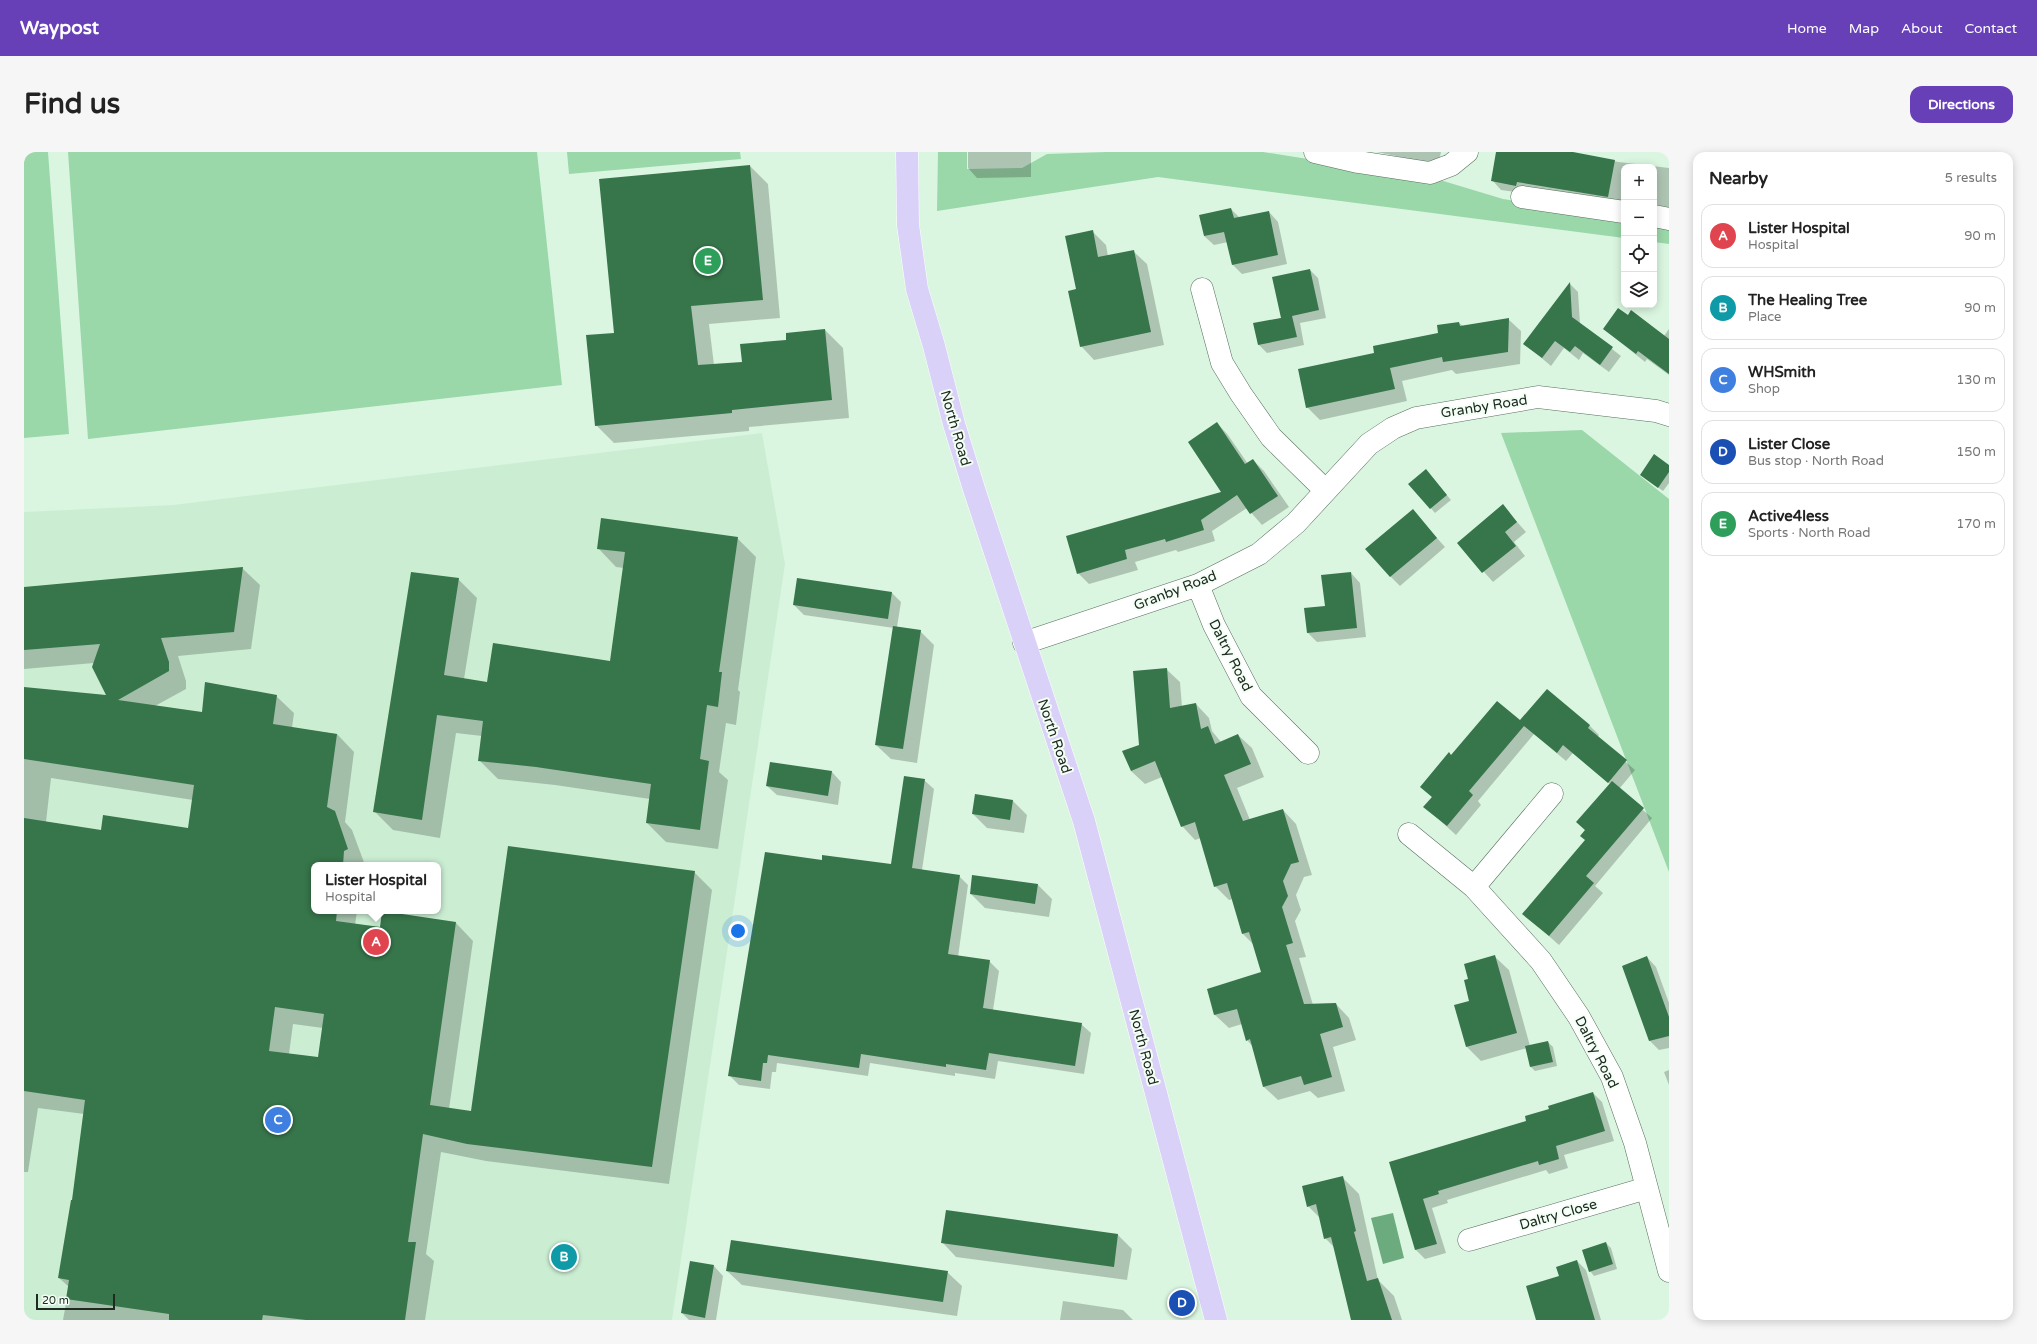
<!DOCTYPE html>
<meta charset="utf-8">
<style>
:root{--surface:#fff;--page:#f6f6f6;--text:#222;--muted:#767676;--line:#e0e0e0;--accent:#6740b8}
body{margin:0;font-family:"Varela Round",sans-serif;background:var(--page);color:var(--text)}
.controls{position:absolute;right:12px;top:12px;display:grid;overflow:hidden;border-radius:8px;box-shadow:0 2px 10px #0003}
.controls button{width:36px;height:36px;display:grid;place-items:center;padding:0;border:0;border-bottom:1px solid var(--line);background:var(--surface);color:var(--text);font:20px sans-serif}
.scale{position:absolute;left:12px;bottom:10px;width:79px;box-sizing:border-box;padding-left:4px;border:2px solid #202a22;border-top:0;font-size:11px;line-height:14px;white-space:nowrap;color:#202a22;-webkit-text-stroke:3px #f3fff5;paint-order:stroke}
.you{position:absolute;left:714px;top:779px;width:14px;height:14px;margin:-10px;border:3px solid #fff;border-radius:50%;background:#1a73e8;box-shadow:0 0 0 6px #1a73e833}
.badge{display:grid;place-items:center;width:26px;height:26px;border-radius:50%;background:var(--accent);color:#fff;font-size:13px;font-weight:700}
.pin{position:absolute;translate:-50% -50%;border:2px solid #fff;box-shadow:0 1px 4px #0006}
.popup{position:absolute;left:287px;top:710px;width:130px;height:52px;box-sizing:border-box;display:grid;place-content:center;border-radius:8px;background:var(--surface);filter:drop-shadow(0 1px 3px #0005);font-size:13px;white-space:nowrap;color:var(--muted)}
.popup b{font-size:15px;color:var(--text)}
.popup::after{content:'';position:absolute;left:50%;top:100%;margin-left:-8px;border:8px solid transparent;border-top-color:var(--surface)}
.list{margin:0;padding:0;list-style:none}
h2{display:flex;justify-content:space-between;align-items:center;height:52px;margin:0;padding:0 16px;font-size:17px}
h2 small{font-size:13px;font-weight:400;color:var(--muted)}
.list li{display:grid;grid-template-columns:26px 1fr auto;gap:12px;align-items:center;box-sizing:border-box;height:64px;margin:0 8px 8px;padding:0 8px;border:1px solid var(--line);border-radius:12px}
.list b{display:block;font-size:15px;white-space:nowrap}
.list p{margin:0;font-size:13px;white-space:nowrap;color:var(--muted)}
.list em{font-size:13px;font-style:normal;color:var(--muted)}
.icon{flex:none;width:22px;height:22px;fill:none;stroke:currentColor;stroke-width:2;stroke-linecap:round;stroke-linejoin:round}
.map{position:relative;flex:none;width:1645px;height:1168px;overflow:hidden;border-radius:12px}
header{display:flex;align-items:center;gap:24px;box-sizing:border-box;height:56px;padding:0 20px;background:var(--accent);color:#fff}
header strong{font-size:19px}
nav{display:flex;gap:22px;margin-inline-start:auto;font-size:14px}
.intro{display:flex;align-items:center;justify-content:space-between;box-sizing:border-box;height:96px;padding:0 24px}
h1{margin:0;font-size:28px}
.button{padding:10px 18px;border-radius:12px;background:var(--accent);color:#fff;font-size:14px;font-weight:700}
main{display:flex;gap:24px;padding:0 24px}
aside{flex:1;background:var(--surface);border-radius:12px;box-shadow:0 2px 10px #0003}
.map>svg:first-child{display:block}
.built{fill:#cbeed3;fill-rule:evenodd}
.green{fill:#9ad7a9}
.water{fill:#6cab7d}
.shadow{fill:#0003;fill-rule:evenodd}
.building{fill:#37754a;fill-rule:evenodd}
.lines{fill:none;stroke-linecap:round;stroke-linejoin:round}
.minor-casing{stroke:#57705d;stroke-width:23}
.major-casing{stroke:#fff;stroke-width:23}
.minor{stroke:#fff;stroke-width:22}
.major{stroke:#d9d1f7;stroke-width:22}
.labels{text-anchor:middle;stroke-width:4;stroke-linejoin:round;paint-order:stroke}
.street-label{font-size:14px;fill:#202a22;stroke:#f3fff5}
</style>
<header>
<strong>Waypost</strong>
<nav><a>Home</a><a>Map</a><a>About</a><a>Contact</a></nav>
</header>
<div class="intro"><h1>Find us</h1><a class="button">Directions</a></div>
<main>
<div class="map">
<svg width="1645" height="1168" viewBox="0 0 1645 1168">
<rect width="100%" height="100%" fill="#daf6e0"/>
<!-- built -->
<path class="built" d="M738 281 761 412 648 1168H0V360L149 353ZM290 713H414V759H290Z"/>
<!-- green -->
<path class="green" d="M0 0H24L45 282 0 286Z
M44 0H513L538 233 64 287Z
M543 0H716L717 7 545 22Z
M914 0H943V17L998 16 1023 2 1083 0H1239L1416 28 1479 47 1600 66V86L1134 25 913 59Z
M1630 71 1645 73V92L1630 90Z
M1558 278 1645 347V720L1477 281Z"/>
<!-- water -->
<path class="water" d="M1369 1061 1380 1106 1359 1112 1347 1066Z"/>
<!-- shadow -->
<path class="shadow" d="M944 0H1007V25L953 26 944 16Z
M1353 0H1417L1414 13Z
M1473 0H1541L1595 10 1645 16V61L1630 64V15H1600V55L1477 38 1468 28Z
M726 14 744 32 756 166 685 172 690 213 719 211 764 189 801 178 819 196 825 266 725 275V279L590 291 572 273 591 182Z
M1207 57 1216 66 1245 60 1254 70 1263 112 1218 122 1208 112 1204 90 1190 93 1180 84Z
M1068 79 1082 93 1084 104 1109 99 1123 112 1140 193 1070 208 1057 194 1053 138Z
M1286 118 1294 126 1302 166 1276 171 1280 193 1243 201 1235 193 1230 172 1258 166Z
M1546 132 1554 140 1556 172 1597 204 1585 220 1559 201 1555 208 1540 196 1527 214 1501 192Z
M1484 167 1497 179 1496 212 1432 222 1428 218 1378 229 1383 249 1296 268 1283 255 1351 202 1415 181 1435 171 1439 174Z
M1580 177 1640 184 1645 177V223L1623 207 1621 210Z
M1193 271 1204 283 1224 312 1229 308 1240 319 1265 355 1238 373 1223 356 1188 379 1191 389 1154 400 1152 398 1111 410 1114 418 1065 432 1054 421 1199 341Z
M1645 314V331L1639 339 1617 323Z
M1406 323 1427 348 1411 361 1386 332Z
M1479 354 1502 380 1490 390 1501 404 1469 430 1434 391Z
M1389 359 1421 395 1376 434 1366 424Z
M713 386 732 405 714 538 716 540 712 573 702 571 695 620 704 628 694 697 642 690 623 671 626 647 531 633 474 627 455 608 458 584 432 581 416 686 369 678 350 659 434 427 453 446 440 527 464 531 587 510 600 416 592 415 574 396Z
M218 416 236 433 227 497 154 504 162 529V537L131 554 179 561 252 544 270 561 268 576 313 582 330 600 321 670 328 678 341 713H290V759H333L331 773 357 776 432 771 449 789 425 957 448 960 670 720 688 738 645 1032 462 1009 417 1000 402 1102 410 1109 401 1168H39L45 1135 35 1126 49 1049 60 962 14 956 4 1020H0V536L84 544 70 511 0 517V436ZM27 626 169 648 165 677 78 679 22 670ZM269 872 299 876 295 906 265 902Z
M1327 421 1336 431 1342 485 1293 490 1284 481Z
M868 441 877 450 873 475 896 479 910 493 893 611 867 607 852 593 870 476 780 463 770 453Z
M1142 517 1156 530 1158 555 1172 552 1185 566 1188 579 1197 590 1214 583 1228 596 1240 625 1213 636 1226 668 1259 658 1272 672 1288 723 1280 725 1272 743 1277 758 1271 769 1282 805 1275 806 1289 853 1312 852 1325 866 1332 888 1309 895 1321 939 1294 946 1286 939 1254 948 1240 935 1229 895 1223 888 1218 872 1205 876 1191 863 1184 838 1239 821 1230 793 1219 782 1209 747 1205 748 1191 734 1177 686 1171 688 1158 674 1138 625 1121 632 1107 619Z
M1523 538 1566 574 1575 583 1573 585 1611 618 1595 637 1628 666 1571 734 1579 741 1535 793 1500 762 1562 688V679L1553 670 1586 632 1549 601 1542 609 1510 582 1454 649 1457 653 1432 683 1401 655 1408 645 1397 635 1428 604 1496 570Z
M808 620 817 630 814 653 753 643 743 634Z
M900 628 910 637 898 718 935 724 944 733 934 805 965 809 975 819 969 858 1057 872 1067 881 1060 922 974 909 971 927 931 921V924L846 911 844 924 753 911 752 920H748L746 937 715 933 705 923 798 709 868 713Z
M989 649 1003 663 1000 681 963 676 949 662Z
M1014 733 1028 747 1025 765 961 756 947 742Z
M1470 804 1485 818 1506 894 1524 890 1529 895 1533 914 1511 919 1506 914 1503 896 1457 909 1443 895 1431 854 1447 850 1445 828Z
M1623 805 1632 815 1645 851V896L1635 898 1625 888Z
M1645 918V933L1640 920Z
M1569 941 1578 950 1590 989 1540 1003 1544 1016 1525 1022 1522 1018 1423 1048 1424 1051 1408 1056 1422 1101 1401 1107 1392 1098 1366 1011 1503 970Z
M1318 1025 1335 1042 1354 1128 1370 1144 1378 1168H1328L1311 1096 1301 1086 1296 1066 1284 1054Z
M1094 1083 1108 1097 1103 1128 932 1105 918 1090Z
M1582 1091 1587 1096 1593 1117 1570 1124 1566 1119Z
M1553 1109 1562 1118 1577 1168H1521L1536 1125Z
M690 1114 699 1124 692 1168H665L658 1161Z
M703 1119 923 1120 938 1134 933 1164 718 1133Z
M1039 1149 1099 1158 1109 1168H1036Z"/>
<!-- building -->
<path class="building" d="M1472 0H1549L1591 8 1584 45 1493 30 1492 34 1467 29Z
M726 13 739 148 667 154 674 213 718 210 716 192 762 188V181L801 177 808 248 708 258V261L571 274 562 183 590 181 575 27Z
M1207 56 1210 66 1245 59 1254 103 1208 113 1200 80 1180 84 1175 63Z
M1069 78 1074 105 1110 98 1127 180 1056 195 1044 139 1052 137 1041 84Z
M1286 117 1295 158 1268 164 1273 185 1234 193 1229 171 1257 166 1248 125Z
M1546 130 1548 165 1589 195 1576 213 1551 194 1546 200 1531 189 1518 206 1499 192Z
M1594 156 1604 163 1607 158 1645 187V222L1614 199 1612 202 1579 177Z
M1485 166 1484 200 1419 210 1418 205 1366 216 1371 237 1282 256 1274 217 1350 201 1349 194 1414 181 1413 173 1435 170 1436 174Z
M1193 270 1221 312 1229 307 1254 344 1226 362 1213 343 1177 368 1180 378 1142 390 1141 387 1101 398 1103 407 1053 422 1042 384 1197 340 1164 290Z
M1630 302 1645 313V320L1634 336 1616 323Z
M1402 317 1423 343 1406 357 1384 332Z
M1479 352 1493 370 1481 380 1492 394 1458 421 1433 391Z
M1389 357 1413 386 1366 425 1341 397Z
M577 366 714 385 695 520H698L694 555 683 553 676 607 685 609 676 678 622 671 627 632 512 615 454 609 459 569 413 563 398 668 349 660 387 420 435 426 420 523 463 530 469 491 586 509 601 400 573 397Z
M219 415 210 480 137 486 145 510V519L94 548 178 560 181 530 253 543 249 572 313 582 303 655 311 659 324 697 320 699 319 713H290V759H313L312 769 356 775 358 759 432 770 406 953 447 959 484 694 671 719 628 1015 443 992 399 982 384 1090H392L381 1168H282L239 1163 238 1168H145V1162L42 1147 45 1128 34 1126 47 1048H48L61 948 0 939V666L77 678 79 663 164 676 170 633 0 607V535L82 543 68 515 76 492 0 498V435ZM251 855 300 862 294 905 245 899Z
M1327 420 1333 476 1283 481 1280 456 1301 454 1297 423Z
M773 426 868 440 864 467 769 453Z
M869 474 897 478 879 597 851 593Z
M1143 516 1146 556 1172 551 1177 577 1184 574 1191 592 1214 582 1227 612 1200 623 1219 669 1259 657 1275 710 1267 712 1259 729 1264 744 1258 755 1269 791 1262 793 1280 852 1312 851 1319 875 1296 882 1308 925 1280 933 1277 924 1239 935 1226 887 1222 889 1213 857 1190 863 1183 837 1237 820 1225 780 1218 782 1203 731 1190 735 1171 670 1157 675 1131 609 1107 619 1098 599 1115 593 1109 519Z
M1523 537 1566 573 1564 576 1603 608 1584 631 1539 593 1533 601 1500 574 1445 639 1449 643 1423 674 1399 655 1408 645 1396 635 1425 600 1427 603 1473 549 1496 568Z
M746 610 808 619 804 644 742 634Z
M880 624 901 627 888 716 936 723 924 802 966 808 959 856 1058 871 1051 914 965 901 962 918 922 912V915L837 902 835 916 744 903 743 911H739L737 929 704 924 741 700 798 708V703L867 712Z
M1588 629 1620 656 1562 724 1570 731 1525 784 1498 762 1561 688 1556 684 1561 678 1552 670Z
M951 642 989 648 986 668 948 662Z
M948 723 1014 732 1011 752 946 742Z
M1471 803 1493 881 1442 895 1430 853 1445 849 1440 828 1444 827 1440 812Z
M1623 804 1645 865V884L1625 889 1598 814Z
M1524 889 1529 910 1506 915 1501 894Z
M1569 940 1581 979 1532 994 1535 1007 1515 1013 1514 1009 1414 1039 1415 1042 1399 1047 1413 1092 1391 1098 1365 1010 1502 969 1501 964 1525 957 1524 954Z
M1319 1024 1332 1079 1330 1080 1343 1129 1354 1126 1368 1168H1327L1307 1085 1300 1087 1292 1052 1283 1055 1278 1034Z
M922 1058 1094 1082 1090 1115 917 1091Z
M707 1088 924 1119 919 1150 702 1119Z
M1582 1090 1589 1112 1565 1120 1558 1098Z
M1553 1108 1571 1168H1512L1502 1134 1535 1124 1532 1115Z
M666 1109 690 1113 681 1166 657 1161Z"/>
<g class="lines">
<!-- minor casing -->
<g class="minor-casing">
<path id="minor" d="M1291 0 1334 10 1406 21 1427 13 1443 0
M1498 45 1600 60
M1630 64 1645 67
M1178 137 1198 211 1217 242 1247 285 1301 338
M1174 433 1190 473 1227 544 1284 601
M1000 491 1174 433 1235 402 1272 371 1345 292 1369 276 1392 266 1514 245 1632 259 1645 263
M1385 682 1450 735 1517 809 1555 865 1588 925 1611 991 1645 1119
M1450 735 1528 642
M1445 1088 1623 1036"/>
</g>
<!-- major casing -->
<g class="major-casing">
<path id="major" d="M883 0 884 73 893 137 910 194 930 272 950 337 1060 669 1192 1168"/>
</g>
<!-- minor -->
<use href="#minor" class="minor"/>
<!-- major -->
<use href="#major" class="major"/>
</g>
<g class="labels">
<!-- street labels -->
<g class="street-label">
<text transform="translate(1460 254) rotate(-9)" y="5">Granby Road</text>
<text transform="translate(932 276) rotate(74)" y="5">North Road</text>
<text transform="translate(1151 438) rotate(-21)" y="5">Granby Road</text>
<text transform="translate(1207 503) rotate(63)" y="5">Daltry Road</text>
<text transform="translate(1031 584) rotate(71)" y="5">North Road</text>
<text transform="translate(1120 895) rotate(75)" y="5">North Road</text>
<text transform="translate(1573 900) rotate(63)" y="5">Daltry Road</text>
<text transform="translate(1534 1062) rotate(-16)" y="5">Daltry Close</text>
</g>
</g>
</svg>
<div class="controls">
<button>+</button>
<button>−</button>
<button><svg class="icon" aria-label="locate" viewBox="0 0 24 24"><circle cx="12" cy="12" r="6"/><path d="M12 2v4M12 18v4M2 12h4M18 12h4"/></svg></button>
<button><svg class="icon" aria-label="layers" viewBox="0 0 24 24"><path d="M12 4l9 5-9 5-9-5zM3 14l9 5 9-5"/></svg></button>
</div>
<div class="scale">20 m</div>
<div class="you"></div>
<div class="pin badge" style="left:352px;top:790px;background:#e0444e">A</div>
<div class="popup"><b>Lister Hospital</b>Hospital</div>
<div class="pin badge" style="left:540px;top:1105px;background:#0f9aa8">B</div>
<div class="pin badge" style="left:254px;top:968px;background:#3f7fe0">C</div>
<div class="pin badge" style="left:1158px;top:1151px;background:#1a4fb4">D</div>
<div class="pin badge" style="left:684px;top:109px;background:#2e9e5b">E</div>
</div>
<aside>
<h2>Nearby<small>5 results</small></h2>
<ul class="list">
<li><span class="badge" style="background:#e0444e">A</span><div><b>Lister Hospital</b><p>Hospital</p></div><em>90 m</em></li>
<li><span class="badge" style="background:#0f9aa8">B</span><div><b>The Healing Tree</b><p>Place</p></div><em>90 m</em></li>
<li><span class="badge" style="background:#3f7fe0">C</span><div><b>WHSmith</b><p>Shop</p></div><em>130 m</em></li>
<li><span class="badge" style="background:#1a4fb4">D</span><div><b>Lister Close</b><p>Bus stop · North Road</p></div><em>150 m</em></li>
<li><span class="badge" style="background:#2e9e5b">E</span><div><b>Active4less</b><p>Sports · North Road</p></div><em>170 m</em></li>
</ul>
</aside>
</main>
